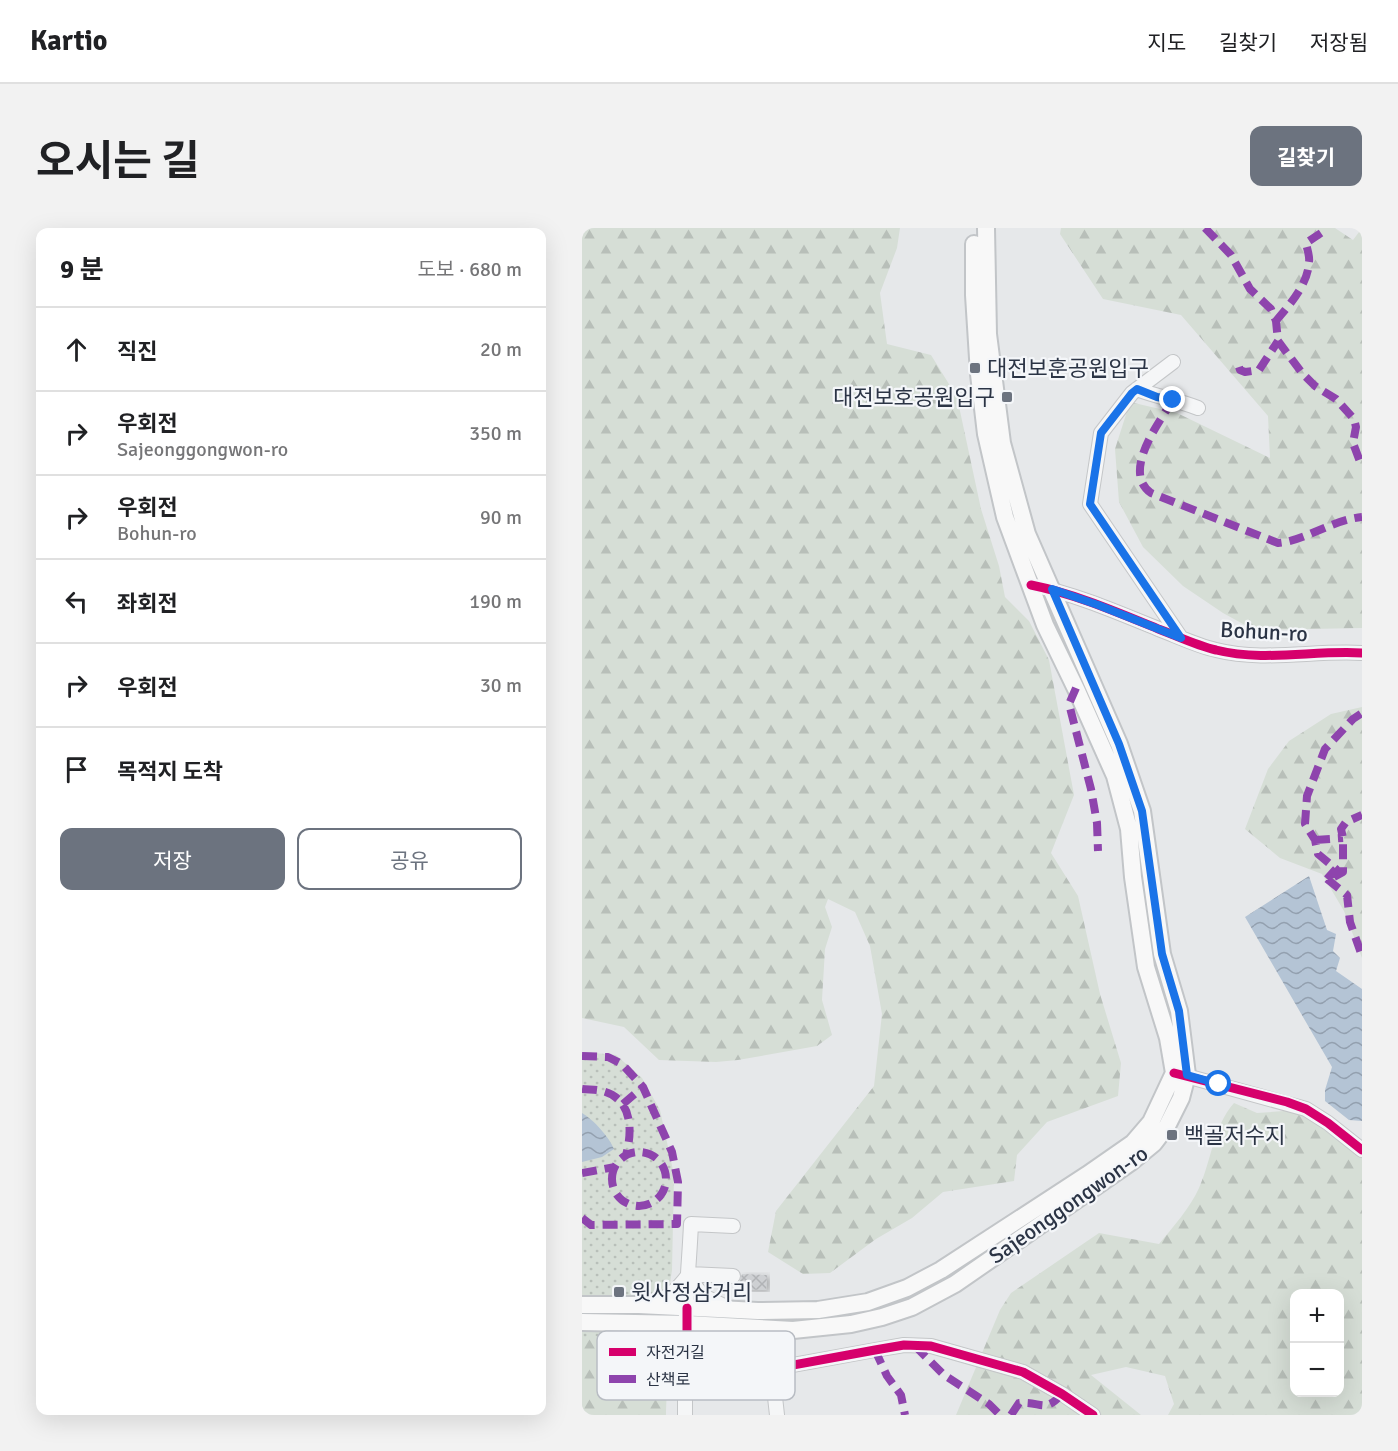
<!DOCTYPE html>
<html lang="ko">
<meta charset="utf-8">
<style>
:root{--surface:#fff;--page:#f2f2f2;--text:#202124;--muted:#757577;--line:#e0e0e0;--accent:#6c737f}
body{margin:0;font-family:Signika,"Noto Sans KR",sans-serif;background:var(--page);color:var(--text)}
.controls{position:absolute;right:18px;bottom:18px;display:grid;overflow:hidden;border-radius:12px;box-shadow:0 6px 24px #0002}
.controls button{width:54px;height:54px;display:grid;place-items:center;padding:0;border:0;border-bottom:2px solid var(--line);background:var(--surface);color:var(--text);font:30px sans-serif}
.stop{position:absolute;width:18px;height:18px;margin:-14px;border:4px solid #1a73e8;border-radius:50%;background:#fff}
.stop.end{background:#1a73e8;border-color:#fff;box-shadow:0 2px 6px #0008}
.list{margin:0;padding:0;list-style:none}
h2{display:flex;justify-content:space-between;align-items:center;height:78px;margin:0;padding:0 24px;font-size:26px}
h2 small{font-size:20px;font-weight:400;color:var(--muted)}
.list li{display:grid;grid-template-columns:39px 1fr auto;gap:18px;align-items:center;box-sizing:border-box;height:84px;padding:0 24px;border-top:2px solid var(--line)}
.list b{display:block;font-size:22px;white-space:nowrap}
.list p{margin:0;font-size:20px;white-space:nowrap;color:var(--muted)}
.list em{font-size:20px;font-style:normal;color:var(--muted)}
.actions{display:flex;gap:12px;padding:18px 24px}
.actions a{flex:1;padding:14px 0;border:2px solid var(--accent);border-radius:12px;text-align:center;font-size:21px;color:var(--accent)}
.actions .main{background:var(--accent);color:#fff}
.icon{flex:none;width:33px;height:33px;fill:none;stroke:currentColor;stroke-width:2;stroke-linecap:round;stroke-linejoin:round}
.map{position:relative;flex:none;width:780px;height:1187px;overflow:hidden;border-radius:12px}
header{display:flex;align-items:center;gap:36px;box-sizing:border-box;height:84px;padding:0 30px;background:var(--surface);border-bottom:2px solid var(--line)}
header strong{font-size:28px}
nav{display:flex;gap:33px;margin-inline-start:auto;font-size:21px}
.intro{display:flex;align-items:center;justify-content:space-between;box-sizing:border-box;height:144px;padding:0 36px}
h1{margin:0;font-size:42px}
.button{padding:15px 27px;border-radius:12px;background:var(--accent);color:#fff;font-size:21px;font-weight:700}
main{display:flex;gap:36px;padding:0 36px}
aside{flex:1;background:var(--surface);border-radius:12px;box-shadow:0 6px 24px #0002}
.map>svg:first-child{display:block}
.grass{fill:url(#grass-dots)}
.forest{fill:url(#forest-firs);fill-rule:evenodd}
.water{fill:url(#water-waves)}
.building{fill:url(#building-cross-hatch);filter:url(#shadow)}
.lines{fill:none;stroke-linecap:round;stroke-linejoin:round}
.minor-casing{stroke:#c4c6c8;stroke-width:16}
.major-casing{stroke:#c2c5c8;stroke-width:20}
.minor{stroke:#f5f6f7;stroke-width:14}
.major{stroke:#f8f8f8;stroke-width:16}
.quiet{stroke:#8e44ad;stroke-width:8;stroke-dasharray:15 8;stroke-linecap:butt}
.cycleway-casing{stroke:#f4f6f9;stroke-width:13}
.cycleway{stroke:#d6006c;stroke-width:9}
.route{stroke:#1a73e8;stroke-width:8}
.poi-dot{fill:#6c737f;stroke:#f4f6f9;stroke-width:2}
.labels{text-anchor:middle;stroke-width:4.5;stroke-linejoin:round;paint-order:stroke}
.poi-label{font-size:22px;fill:#2b3445;stroke:#f4f6f9;text-anchor:start}
.street-label{font-size:22px;fill:#2b3445;stroke:#f4f6f9}
.key{fill:#f4f6f9;stroke:#b8bcc3;stroke-width:1.5}
.key-label{font-size:16px;fill:#2b3445}
</style>
<header>
<strong>Kartio</strong>
<nav><a>지도</a><a>길찾기</a><a>저장됨</a></nav>
</header>
<div class="intro"><h1>오시는 길</h1><a class="button">길찾기</a></div>
<main>
<aside>
<h2>9 분<small>도보 · 680 m</small></h2>
<ul class="list">
<li><svg class="icon" aria-label="ahead" viewBox="0 0 24 24"><path d="M12 20V5M6 11l6-6 6 6"/></svg><div><b>직진</b></div><em>20 m</em></li>
<li><svg class="icon" aria-label="right" viewBox="0 0 24 24"><path d="M7 20v-9h11M14 6l5 5-5 5"/></svg><div><b>우회전</b><p>Sajeonggongwon-ro</p></div><em>350 m</em></li>
<li><svg class="icon" aria-label="right" viewBox="0 0 24 24"><path d="M7 20v-9h11M14 6l5 5-5 5"/></svg><div><b>우회전</b><p>Bohun-ro</p></div><em>90 m</em></li>
<li><svg class="icon" aria-label="left" viewBox="0 0 24 24"><path d="M17 20v-9H6M10 6l-5 5 5 5"/></svg><div><b>좌회전</b></div><em>190 m</em></li>
<li><svg class="icon" aria-label="right" viewBox="0 0 24 24"><path d="M7 20v-9h11M14 6l5 5-5 5"/></svg><div><b>우회전</b></div><em>30 m</em></li>
<li><svg class="icon" aria-label="arrive" viewBox="0 0 24 24"><path d="M6 21V4h12l-3 4 3 4H6"/></svg><div><b>목적지 도착</b></div></li>
</ul>
<div class="actions"><a class="main">저장</a><a>공유</a></div>
</aside>
<div class="map">
<svg width="780" height="1187" viewBox="0 0 780 1187">
<defs>
<pattern id="grass-dots" width="8" height="8" patternUnits="userSpaceOnUse" patternTransform="scale(1.5)"><rect width="8" height="8" fill="#d6ded6"/><path d="M2 2h.1M6 6h.1" fill="none" stroke="#b8bfb9" stroke-width="1.8" stroke-linecap="round"/></pattern>
<pattern id="forest-firs" width="22" height="20" patternUnits="userSpaceOnUse" patternTransform="scale(1.5)"><rect width="22" height="20" fill="#d6ded6"/><path d="M5 1l3.5 6h-7zM16 11l3.5 6h-7z" fill="#b8bfb9"/></pattern>
<pattern id="water-waves" width="16" height="10" patternUnits="userSpaceOnUse" patternTransform="scale(1.5)"><rect width="16" height="10" fill="#b4c4d5"/><path d="M0 5q4-4 8 0t8 0" fill="none" stroke="#93a0af"/></pattern>
<pattern id="building-cross-hatch" width="8" height="8" patternUnits="userSpaceOnUse" patternTransform="scale(1.5)"><rect width="8" height="8" fill="#ced0d3"/><path d="M0 0l8 8M0 8l8-8" fill="none" stroke="#b1b3b6"/></pattern>
<filter id="shadow"><feDropShadow dx="3.5" dy="2" stdDeviation="3" flood-color="#0004"/></filter>
</defs>
<rect width="100%" height="100%" fill="#e6e8ea"/>
<!-- grass -->
<path class="grass" d="M0 824 34 827 60 850 78 882 92 947 90 1042 79 1117 0 1186Z"/>
<!-- forest -->
<path class="forest" d="M0 0H318L315 20 298 65 305 116 349 127 375 169 399 281 417 338 423 369 447 393 467 432 492 567 469 625 496 668 518 766 539 835 536 868 465 894 435 927 432 953 361 964 330 990 294 1011 248 1045 221 1046 186 1024 194 983 292 858 300 786 288 718 273 684 246 671 243 679 250 699 243 721 240 772 250 807 235 818 156 832 134 834 77 832 42 799 0 790Z
M479 0H753L771 12 780 0V400L672 402 641 385 601 358 561 319 537 274 533 221 548 174 595 185 688 230 686 188 599 87 521 71 478 6Z
M780 479V730L762 683 740 646 698 630 663 601 686 541 707 513 749 486Z
M652 875 675 885 715 882 780 930V1187H586L592 1176 583 1148 544 1139 509 1147 559 1187H374L418 1082 429 1065 517 1005 577 1016C591 999 608 980 617 960 630 931 631 899 652 875ZM712 1066H758V1164H712Z
M0 1109C20 1109 76 1102 83 1125 87 1136 84 1174 84 1187H0Z"/>
<!-- water -->
<path class="water" d="M727 648 745 702 754 706 751 723 758 730 754 743 780 761V893L767 892 743 873V862L750 839 663 689Z
M0 885C12 892 27 909 32 921L20 929 0 934Z"/>
<!-- building -->
<path class="building" d="M160 1046 185 1047 184 1062 155 1061Z"/>
<g class="lines">
<!-- minor casing -->
<g class="minor-casing">
<path id="minor" d="M591 134 550 165 519 205 508 276 599 410
M555 161C575 169 596 172 616 180
M449 357C494 366 537 385 579 402 597 409 616 418 634 422 682 434 732 422 780 425
M597 846 724 881 746 895 780 922
M107 1046 151 1048
M108 1048C116 1068 128 1072 147 1080
M66 1075C85 1072 96 1061 107 1046
M62 1096 87 1109 104 1134
M106 1134C116 1114 120 1107 143 1101
M190 1142 195 1187
M108 1152 162 1146 293 1122 322 1117 349 1118 441 1144 480 1166 511 1187
M108 1152C99 1105 107 1044 109 996L151 998
M103 1187V1160L108 1152"/>
</g>
<!-- major casing -->
<g class="major-casing">
<path id="major" d="M0 1077H57L176 1083 236 1082 286 1074 325 1060 359 1042 505 947 551 915 569 894 592 845 586 810 564 739 551 649 547 601 533 548 495 463 463 397 423 289 404 206 397 146 392 67V16
M0 1094 105 1096 211 1102 269 1096 300 1089 330 1079 373 1056 549 934 572 915 585 898 599 870 605 847 597 783 580 726 560 583 537 516 445 306 420 215 406 106 404 0"/>
</g>
<!-- minor -->
<use href="#minor" class="minor"/>
<!-- major -->
<use href="#major" class="major"/>
<!-- quiet -->
<path class="quiet" d="M623 0 649 27 668 61 689 81 694 93 696 113 720 145 733 158 754 171 772 191 774 199 771 215 780 239
M694 93C707 77 726 57 727 34 728 28 725 21 724 15L739 5
M657 139 658 142 663 144 677 142 696 113
M591 172C578 193 539 244 569 265L696 315C722 313 750 292 780 289
M494 460 487 476 509 561 515 595 516 623
M733 612 761 610
M752 649 761 644V610L759 601 764 594 780 587
M745 651 754 641 736 626 733 612 723 596 725 568 743 521 771 491 780 485
M745 651 765 667 768 694 780 728
M0 828 26 829 40 836 61 859 90 924 96 954 95 996 9 997 0 990
M0 861C6 862 13 861 20 863 50 870 51 902 44 927
M41 876 61 859
M30 951a27 27 0 1 1 54 0a27 27 0 1 1-54 0Z
M0 945 33 939
M333 1118 362 1147 407 1176 418 1187
M293 1122 305 1148 319 1167 323 1187
M429 1187 437 1175C460 1173 462 1186 480 1166"/>
<!-- cycleway casing -->
<g class="cycleway-casing">
<path id="cycleway" d="M449 357C494 366 537 385 579 402 597 409 616 418 634 422 682 434 732 422 780 425
M592 845 705 874 724 881 746 895 780 922
M105 1080V1136L108 1152 162 1146 293 1122 322 1117 349 1118 441 1144 480 1166 511 1187"/>
</g>
<!-- cycleway -->
<use href="#cycleway" class="cycleway"/>
</g>
<g class="lines">
<!-- route -->
<path class="route" d="M591 172 575 169 555 161 550 165 519 205 508 276 599 410 516 377 470 361 537 516 560 583 580 726 597 783 605 847 637 856"/>
</g>
<!-- markers -->
<g class="poi-dot">
<rect x="387" y="134" width="12" height="12" rx="3"/>
<rect x="419" y="163" width="12" height="12" rx="3"/>
<rect x="584" y="901" width="12" height="12" rx="3"/>
<rect x="31" y="1058" width="12" height="12" rx="3"/>
</g>
<g class="labels">
<!-- poi labels -->
<g class="poi-label">
<text x="405" y="148">대전보훈공원입구</text>
<text x="413" y="177" text-anchor="end">대전보호공원입구</text>
<text x="602" y="915">백골저수지</text>
<text x="49" y="1072">윗사정삼거리</text>
</g>
<!-- street labels -->
<g class="street-label">
<text transform="translate(682 403) rotate(3)" y="8">Bohun-ro</text>
<text transform="translate(486 976) rotate(-35)" y="8">Sajeonggongwon-ro</text>
</g>
</g>
<!-- legend -->
<rect x="15" y="1103" width="198" height="69" rx="9" class="key"/>
<rect x="27" y="1120" width="27" height="8" fill="#d6006c"/>
<rect x="27" y="1147" width="27" height="8" fill="#8e44ad"/>
<g class="key-label">
<text x="64" y="1130">자전거길</text>
<text x="64" y="1157">산책로</text>
</g>
</svg>
<div class="controls">
<button>+</button>
<button>−</button>
</div>
<div class="stop" style="left:637px;top:856px"></div>
<div class="stop end" style="left:591px;top:172px"></div>
</div>
</main>
